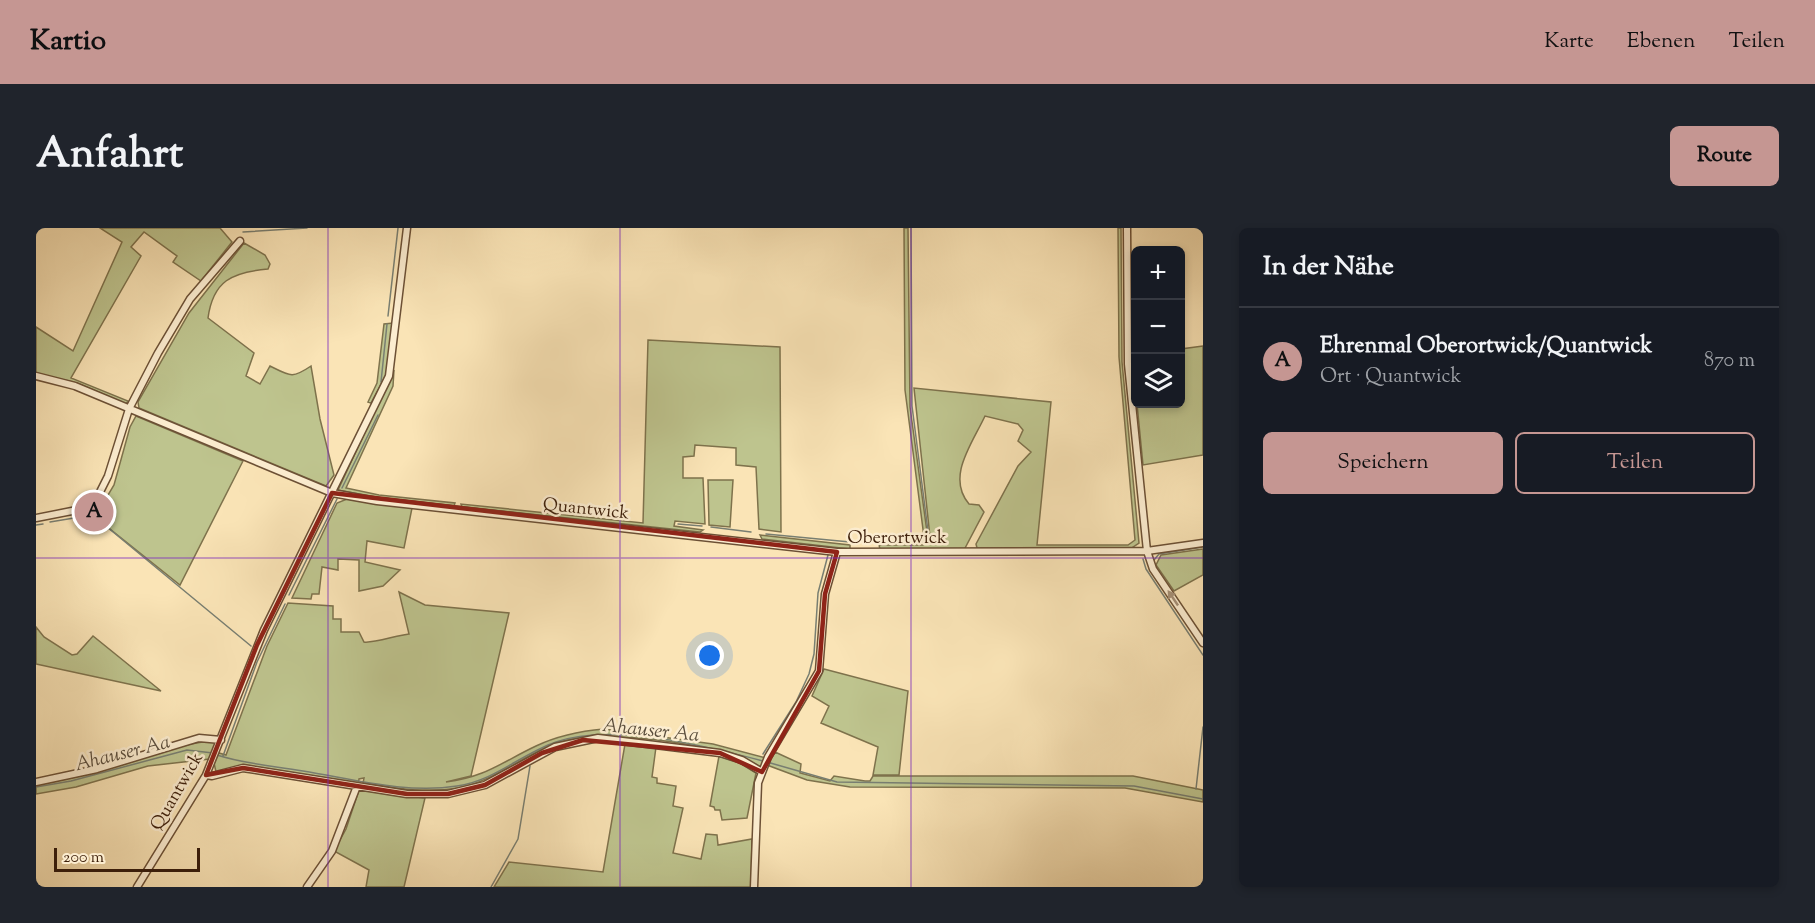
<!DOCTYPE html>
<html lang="de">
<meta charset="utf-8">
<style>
:root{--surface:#171b24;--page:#20242c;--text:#f1f3f6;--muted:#9ea1a6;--line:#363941;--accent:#c59692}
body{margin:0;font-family:"Sorts Mill Goudy",serif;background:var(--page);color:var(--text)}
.controls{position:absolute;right:18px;top:18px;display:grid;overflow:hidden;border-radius:9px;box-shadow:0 3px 9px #0003}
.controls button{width:54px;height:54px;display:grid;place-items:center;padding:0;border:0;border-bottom:2px solid var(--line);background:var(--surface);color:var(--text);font:30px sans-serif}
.scale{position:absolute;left:18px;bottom:15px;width:146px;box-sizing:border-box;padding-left:6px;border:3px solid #3d1f0a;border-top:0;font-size:16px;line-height:21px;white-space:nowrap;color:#3d1f0a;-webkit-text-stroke:4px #fcedd0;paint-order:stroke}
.you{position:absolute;left:674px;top:428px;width:21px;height:21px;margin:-15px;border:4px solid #fff;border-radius:50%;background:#1a73e8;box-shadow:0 0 0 9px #1a73e833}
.badge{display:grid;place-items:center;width:39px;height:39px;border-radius:50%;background:var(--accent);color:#111;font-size:20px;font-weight:700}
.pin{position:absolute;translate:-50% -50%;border:3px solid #fff;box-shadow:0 2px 6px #0006}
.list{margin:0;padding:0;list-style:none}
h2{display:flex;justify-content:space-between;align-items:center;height:78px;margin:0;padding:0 24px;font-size:26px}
h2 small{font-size:20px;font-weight:400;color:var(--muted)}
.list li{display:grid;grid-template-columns:39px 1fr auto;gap:18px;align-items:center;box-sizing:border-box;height:108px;padding:0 24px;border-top:2px solid var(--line)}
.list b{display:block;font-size:22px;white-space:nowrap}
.list p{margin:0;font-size:20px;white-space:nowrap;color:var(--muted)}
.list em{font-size:20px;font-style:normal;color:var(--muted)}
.actions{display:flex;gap:12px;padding:18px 24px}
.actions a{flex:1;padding:14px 0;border:2px solid var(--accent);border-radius:9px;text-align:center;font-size:21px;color:var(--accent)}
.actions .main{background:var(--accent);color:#111}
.icon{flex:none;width:33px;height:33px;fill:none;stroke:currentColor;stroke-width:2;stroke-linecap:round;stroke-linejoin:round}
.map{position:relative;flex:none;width:1167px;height:659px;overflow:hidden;border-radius:9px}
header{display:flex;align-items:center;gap:36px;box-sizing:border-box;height:84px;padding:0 30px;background:var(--accent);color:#111}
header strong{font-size:28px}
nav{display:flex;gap:33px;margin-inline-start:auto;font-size:21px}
.intro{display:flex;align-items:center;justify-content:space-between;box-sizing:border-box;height:144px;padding:0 36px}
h1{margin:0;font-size:42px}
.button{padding:15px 27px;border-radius:9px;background:var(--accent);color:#111;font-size:21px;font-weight:700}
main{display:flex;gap:36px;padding:0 36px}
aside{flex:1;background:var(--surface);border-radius:9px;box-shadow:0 3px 9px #0003}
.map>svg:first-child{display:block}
.green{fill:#bec48e;stroke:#7e724c;stroke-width:1.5}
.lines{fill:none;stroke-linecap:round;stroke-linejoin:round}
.stream{stroke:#787e71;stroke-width:1.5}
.minor-casing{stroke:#6c5035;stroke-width:9}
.minor{stroke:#fcedd0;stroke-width:6}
.oneway{fill:#a69077}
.marked{fill:none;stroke:#8f2418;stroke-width:4.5;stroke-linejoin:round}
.grid{fill:none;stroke:#7b2cbf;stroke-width:1.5;stroke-opacity:0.55}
.labels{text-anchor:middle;stroke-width:5;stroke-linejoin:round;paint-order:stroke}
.street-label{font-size:18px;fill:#3d1f0a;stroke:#fcedd0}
.water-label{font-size:20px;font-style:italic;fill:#5b4e3d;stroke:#fcedd0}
</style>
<header>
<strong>Kartio</strong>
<nav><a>Karte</a><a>Ebenen</a><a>Teilen</a></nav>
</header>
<div class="intro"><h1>Anfahrt</h1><a class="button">Route</a></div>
<main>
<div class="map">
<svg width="1167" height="659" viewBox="0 0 1167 659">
<rect width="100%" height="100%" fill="#fae4b6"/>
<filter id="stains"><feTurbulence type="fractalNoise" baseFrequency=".00333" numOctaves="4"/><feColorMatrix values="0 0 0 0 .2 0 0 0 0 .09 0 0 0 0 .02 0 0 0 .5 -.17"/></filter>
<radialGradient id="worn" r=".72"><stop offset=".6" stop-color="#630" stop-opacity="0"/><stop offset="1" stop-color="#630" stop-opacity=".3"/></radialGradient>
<!-- green -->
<path class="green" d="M64 0H184L196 14 165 53 137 34 141 28 108 4 95 19 105 28 35 150 92 173 90 176 38 154 0 146V99L37 123 86 14Z
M868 0H872L874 179 891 304 888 309 869 162Z
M1082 0H1085L1086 134 1103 315 1094 321 941 320 940 316 982 238 995 224 982 213 987 202 982 196 949 188C936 216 910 249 933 276L943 277 948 284 928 322 844 321 843 317H887L894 309 878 160 1015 174 1001 317H1092L1099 312 1083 129Z
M208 15 229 27 234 36 232 41C196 44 177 53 172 90L218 125 210 148 224 156 234 138C254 148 256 151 275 138L284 191 298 247 290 258 103 180 102 174 153 85Z
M357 95 350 147 335 175 332 174 341 155 348 96Z
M612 112 744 119 745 304 723 301 720 239 700 237V220L659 217 658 228 647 229V250H667L669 296 639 293 638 298 667 302 664 304 426 279 425 276 607 295Z
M1167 118V227L1107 237 1101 176H1144L1145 121Z
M358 142 357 158 310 260 343 267 419 275 418 278 338 269 302 262Z
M100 188 207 233 144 357 59 289 78 257 94 199Z
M672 252H697L694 299 673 297Z
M311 271 376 280 368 320 331 313 329 334 364 342 347 358 323 363V332L302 331V342L286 339 283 366H276L275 371 256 370 301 275Z
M724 307 814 317V321L726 311Z
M1167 321V347L1138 363 1120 337 1125 327Z
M363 364 389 377 473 385 435 548 410 554C450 549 466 534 500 518 521 508 545 503 568 501L677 516 730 530 726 540C688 515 564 500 521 515 487 527 459 553 422 560 390 566 359 560 327 555L328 550 323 551 322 557 207 539 180 544 178 535 183 525 190 527 231 418 252 375 297 378V391H305V404H323L328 414C335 416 362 407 373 406Z
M0 399 8 409 36 427 41 426 57 408 125 463 0 436Z
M788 441 872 463 863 547H837L842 519 785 495 793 478 776 468Z
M174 513 182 515 174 531 112 538 40 559 0 566V557C59 548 115 520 174 513Z
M589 516 620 519 616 549 621 550V555L640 558 637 578 647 580 637 625 665 631 670 606 681 607 682 617 716 611 715 659H458L473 634 567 644Z
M739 524 765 536 764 545 794 553 798 548 829 553H834L837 548H1097L1167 562V574L1089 560 814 559 771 552 731 537Z
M683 528 704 535 720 545 711 590 686 592 684 582H679L678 579 674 578Z
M323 562 389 570 368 659H330L333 642 298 623 310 601Z"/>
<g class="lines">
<!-- stream -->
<path class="stream" d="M207 4 271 0
M352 88 362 0
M345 154 351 96
M306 260 342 187
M14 294 44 289 65 294 215 418
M642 296 666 298
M0 297 7 296
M675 299 715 304
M730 306 814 314
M844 315 887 314 891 310 892 303 876 178 875 0
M1107 331 1110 341 1167 427
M1118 332 1123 326 1167 319
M253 367 301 271
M727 526 760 474 773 446 778 426 782 365 792 327
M181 527C208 536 239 538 267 543 317 551 370 566 421 558 458 553 485 526 520 514 576 494 670 518 727 533
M187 528 221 434 249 376
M731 534 801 554 1098 558 1167 571
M0 559 35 553 151 522 177 525
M1160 561 1167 499
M455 659 482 611 494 538"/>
<!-- minor casing -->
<g class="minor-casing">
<path id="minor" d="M1091 0 1092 136 1111 323 1117 341 1167 415
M0 148 39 158 296 265 341 273 801 324 1111 323 1167 315
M0 290 46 281 63 266 72 248 93 181 122 125 154 71 204 13
M170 547 176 548 207 540 371 566H412L449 557 519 519 562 510 684 525 706 532 726 544
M0 554 61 541 163 510 185 512
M101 659 170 547 228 402 353 148 371 0
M271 659 296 623 321 558
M718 659 722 555 732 529 783 443 789 366 801 324"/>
</g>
<!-- minor -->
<use href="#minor" class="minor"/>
</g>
<!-- one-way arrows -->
<defs><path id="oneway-solid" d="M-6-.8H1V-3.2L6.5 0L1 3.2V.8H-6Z" transform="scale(1.5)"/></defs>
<use class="oneway" href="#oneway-solid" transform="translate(1137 370) rotate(-124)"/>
<!-- marked area -->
<path class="marked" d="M296 265 801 324 789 366 783 443 726 544 684 525 547 512 506 525 449 557 412 566H371L207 540 170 547 221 417Z"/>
<!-- grid -->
<path class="grid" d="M292 0V659M584 0V659M875 0V659M0 330H1167"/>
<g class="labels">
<!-- street labels -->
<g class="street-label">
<text transform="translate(550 280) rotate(6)" y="6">Quantwick</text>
<text x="861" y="315">Oberortwick</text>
<text transform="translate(140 563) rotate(-60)" y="6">Quantwick</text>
</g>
<!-- water labels -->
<g class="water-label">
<text transform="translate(615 501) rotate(6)" y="7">Ahauser Aa</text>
<text transform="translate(86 524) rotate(-14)" y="7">Ahauser Aa</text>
</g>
</g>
<rect width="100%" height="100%" filter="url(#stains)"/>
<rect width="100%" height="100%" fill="url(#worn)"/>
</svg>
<div class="controls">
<button>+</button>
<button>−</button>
<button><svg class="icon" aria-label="layers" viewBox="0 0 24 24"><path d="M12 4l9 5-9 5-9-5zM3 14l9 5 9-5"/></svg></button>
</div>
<div class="scale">200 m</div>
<div class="you"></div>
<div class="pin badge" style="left:58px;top:284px">A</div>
</div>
<aside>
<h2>In der Nähe<small></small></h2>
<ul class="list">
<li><span class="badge">A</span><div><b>Ehrenmal Oberortwick/Quantwick</b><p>Ort · Quantwick</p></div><em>870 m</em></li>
</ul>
<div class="actions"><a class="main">Speichern</a><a>Teilen</a></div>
</aside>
</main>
